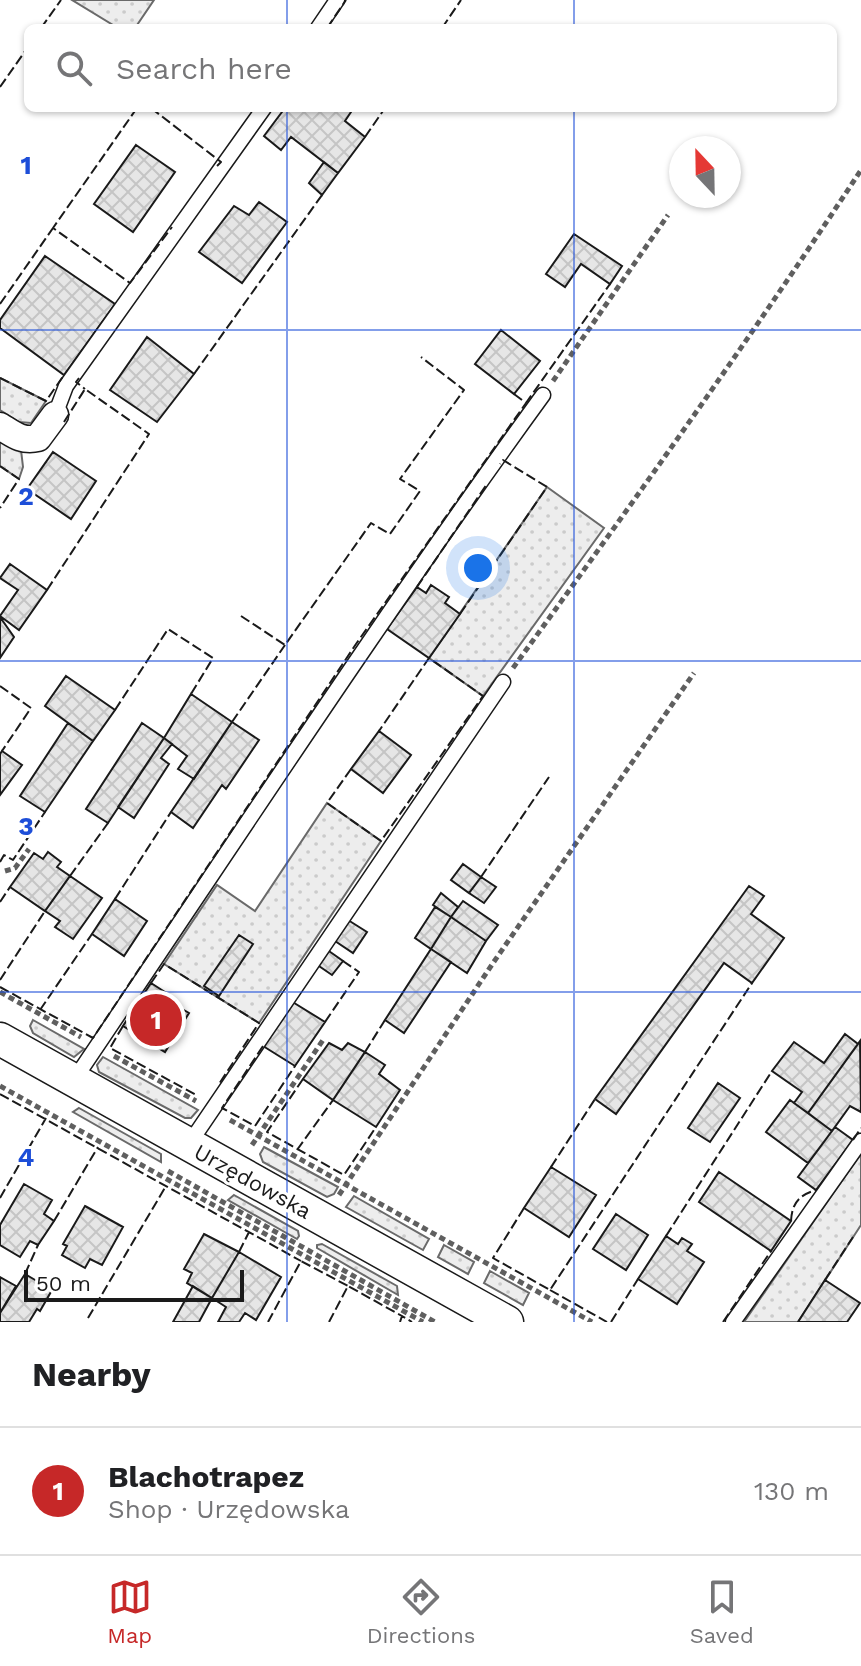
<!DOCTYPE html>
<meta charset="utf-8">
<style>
:root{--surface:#fff;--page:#f2f2f2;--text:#202124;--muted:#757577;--line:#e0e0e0;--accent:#c62828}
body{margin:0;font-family:"Work Sans",sans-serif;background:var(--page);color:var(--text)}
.compass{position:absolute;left:669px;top:136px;width:72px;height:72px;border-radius:50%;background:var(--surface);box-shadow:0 2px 6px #0004;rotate:338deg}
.scale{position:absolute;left:24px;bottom:20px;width:220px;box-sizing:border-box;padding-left:8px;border:4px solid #1a1a1a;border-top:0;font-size:22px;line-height:28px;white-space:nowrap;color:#1a1a1a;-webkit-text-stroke:6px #fff;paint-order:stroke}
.you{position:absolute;left:478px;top:568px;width:28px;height:28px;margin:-20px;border:6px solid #fff;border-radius:50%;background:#1a73e8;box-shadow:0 0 0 12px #1a73e833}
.badge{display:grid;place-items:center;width:52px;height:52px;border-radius:50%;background:var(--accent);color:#fff;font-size:26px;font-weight:700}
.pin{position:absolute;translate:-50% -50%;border:4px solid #fff;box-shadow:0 2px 8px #0006}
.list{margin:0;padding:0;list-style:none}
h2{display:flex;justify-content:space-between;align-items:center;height:104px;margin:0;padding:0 32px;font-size:34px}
h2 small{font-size:26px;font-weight:400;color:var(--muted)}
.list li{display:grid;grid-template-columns:52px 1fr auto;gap:24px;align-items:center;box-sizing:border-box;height:128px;padding:0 32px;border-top:2px solid var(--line)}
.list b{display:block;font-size:30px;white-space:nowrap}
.list p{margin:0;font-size:26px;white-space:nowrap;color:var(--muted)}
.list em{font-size:26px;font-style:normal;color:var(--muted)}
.icon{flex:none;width:44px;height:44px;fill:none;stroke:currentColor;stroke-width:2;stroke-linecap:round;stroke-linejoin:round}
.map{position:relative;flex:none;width:861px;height:1322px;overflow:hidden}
.search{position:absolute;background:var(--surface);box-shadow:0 2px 6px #0004;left:24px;right:24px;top:24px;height:88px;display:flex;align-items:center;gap:20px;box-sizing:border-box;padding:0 28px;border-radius:12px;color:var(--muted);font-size:30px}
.sheet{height:232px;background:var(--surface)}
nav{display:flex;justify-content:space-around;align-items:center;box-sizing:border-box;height:112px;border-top:2px solid var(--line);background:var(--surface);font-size:22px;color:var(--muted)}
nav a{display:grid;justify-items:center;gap:4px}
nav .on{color:var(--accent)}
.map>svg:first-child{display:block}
.grass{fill:url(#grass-dots);stroke:#6a6a6a;stroke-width:2}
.building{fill:url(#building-cross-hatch);stroke:#1a1a1a;stroke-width:2}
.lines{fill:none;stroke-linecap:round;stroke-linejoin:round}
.service-casing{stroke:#1a1a1a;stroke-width:17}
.minor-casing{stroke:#1a1a1a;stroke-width:29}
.tertiary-casing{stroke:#1a1a1a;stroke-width:35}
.path{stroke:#5f5f5f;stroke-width:5;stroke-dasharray:6 4;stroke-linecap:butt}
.service{stroke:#fff;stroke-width:14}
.minor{stroke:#fff;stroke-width:26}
.tertiary{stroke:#fff;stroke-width:32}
.fence{stroke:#1a1a1a;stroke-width:2;stroke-dasharray:10 4;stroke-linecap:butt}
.grid{fill:none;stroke:#1d4ed8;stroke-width:2;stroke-opacity:0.55}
.labels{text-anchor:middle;stroke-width:6;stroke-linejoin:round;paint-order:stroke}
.street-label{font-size:22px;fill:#1a1a1a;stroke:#fff}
.grid-label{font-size:26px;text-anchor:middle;font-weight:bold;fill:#1d4ed8;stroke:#fff;stroke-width:6;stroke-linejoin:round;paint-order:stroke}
</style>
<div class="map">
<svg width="861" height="1322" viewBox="0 0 861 1322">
<defs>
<pattern id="grass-dots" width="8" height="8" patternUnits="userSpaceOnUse" patternTransform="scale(2)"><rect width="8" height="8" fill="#ededed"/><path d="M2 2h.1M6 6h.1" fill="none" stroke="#cbcbcb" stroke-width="1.8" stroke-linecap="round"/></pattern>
<pattern id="building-cross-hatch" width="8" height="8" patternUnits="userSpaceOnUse" patternTransform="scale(2)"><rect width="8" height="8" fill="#e6e6e6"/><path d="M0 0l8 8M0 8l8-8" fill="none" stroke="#c5c5c5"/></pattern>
</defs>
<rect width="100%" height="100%" fill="#fff"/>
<!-- grass -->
<path class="grass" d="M72 0H154L135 28H118Z
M0 378 46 401 31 423 19 422 0 410Z
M0 435 21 450 23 467 19 479 0 466Z
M547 487 604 528 483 696 429 658Z
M327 803 381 841 259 1023 164 964 217 885 255 911Z
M33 1020 84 1049 74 1057 33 1033 30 1026Z
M103 1057 198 1110 191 1118H185L99 1072 97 1065Z
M79 1108 161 1154V1162L73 1112Z
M264 1147 338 1187 334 1194 327 1197 263 1162 260 1154Z
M861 1153V1225L798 1322H744Z
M234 1195 298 1231 299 1236 297 1239 228 1200Z
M354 1196 429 1239 423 1250 346 1207Z
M322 1244 397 1286 398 1295 317 1248V1245Z
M444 1245 474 1262 468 1274 438 1257Z
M490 1271 529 1293 523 1305 484 1283Z"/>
<!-- building -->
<path class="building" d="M285 108H346L351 112 345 121 365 137 338 173 291 137 281 150 264 136Z
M136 145 175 172 133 232 94 204Z
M324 162 338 173 322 195 309 183Z
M259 202 287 222 242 283 199 252 234 206 249 215Z
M574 234 622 266 610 284 581 264 565 287 546 274Z
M45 256 115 304 64 375 0 328V320Z
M501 330 540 361 514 394 475 364Z
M147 337 194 374 157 422 110 390Z
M53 452 96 481 71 519 27 489Z
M10 564 47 590 19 630 0 616 18 590 0 578Z
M431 585 449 597 445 603 460 614 429 658 387 629 417 587 426 593Z
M0 617 14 637 0 658Z
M66 676 115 710 93 741 45 706Z
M191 694 232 722 194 779 178 769 187 756 164 738Z
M232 722 259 740 226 789 222 785 193 828 171 812Z
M68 723 93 741 45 812 20 796Z
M142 723 164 738 108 823 86 809Z
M379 731 411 755 383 793 351 769Z
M164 738 172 744 161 758 169 764 134 818 118 807Z
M2 751 22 765 0 795V754Z
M48 852 61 862 57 867 70 876 45 911 10 887 34 853 43 859Z
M463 864 481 877 469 893 451 880Z
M70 876 102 898 73 939 55 927 60 921 45 911Z
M481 877 496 887 484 903 469 893Z
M749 886 764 896 751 914 784 938 752 983 724 963 616 1114 595 1099Z
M441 893 458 907 451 917 433 905Z
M115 899 147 921 124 956 92 934Z
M463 901 498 925 486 941 451 917Z
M435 907 451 917 431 949 415 938Z
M451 917 486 941 467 973 431 949Z
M348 920 367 932 353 953 335 941Z
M239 935 253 944 219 996 204 986Z
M326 949 343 961 332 975 316 964Z
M431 949 451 962 404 1033 385 1020Z
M151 983 168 994 165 999 189 1013 165 1052 123 1026Z
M291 1001 325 1022 295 1066 263 1046Z
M845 1034 858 1044 808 1113 794 1103 802 1092 772 1071 794 1042 824 1063Z
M860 1041 861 1112 850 1106 832 1131 808 1113Z
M329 1043 342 1050 348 1043 365 1052 333 1100 303 1079Z
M365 1052 385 1065 379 1074 400 1090 376 1127 333 1100Z
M718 1083 740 1098 710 1142 688 1128Z
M790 1100 832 1131 808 1163 766 1132Z
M835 1127 853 1140 816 1190 798 1177Z
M551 1167 596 1195 569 1237 524 1208Z
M719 1172 791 1221 771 1251 699 1202Z
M24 1184 52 1200 44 1214 54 1221 38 1245 30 1241 20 1257 0 1245V1225Z
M85 1206 123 1227 102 1265 90 1259 85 1268 62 1255 67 1246 63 1244Z
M616 1214 648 1235 626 1270 593 1249Z
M204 1234 239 1252 212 1298 187 1283 192 1273 184 1269Z
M666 1236 678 1244 682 1238 692 1244 687 1251 704 1262 677 1304 638 1279Z
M239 1252 281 1277 256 1320 245 1313 239 1322H218L226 1307 212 1298Z
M25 1274 52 1290 40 1311 37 1309 29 1322H0V1313Z
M0 1277 16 1286 0 1313Z
M825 1280 860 1303 847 1322H798Z
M193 1286 212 1298 199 1322H173Z"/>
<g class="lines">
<!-- service casing -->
<g class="service-casing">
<path id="service" d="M318 28 337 0
M55 415 66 386 264 108
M74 1080C229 851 380 619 543 395
M189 1144 503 682
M733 1322 861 1141"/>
</g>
<!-- minor casing -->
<g class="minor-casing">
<path id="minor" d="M0 426C13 434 22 442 38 438L55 415"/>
</g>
<!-- tertiary casing -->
<g class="tertiary-casing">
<path id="tertiary" d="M0 1039 507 1322"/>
</g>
<!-- path -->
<path class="path" d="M553 381 668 215
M513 668C632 504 750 339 861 170
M5 871 15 868 29 849
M0 992 81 1037
M114 1056 196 1101
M0 1086 423 1322
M230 1120 592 1322
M252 1145 323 1040
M168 1171 435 1322
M339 1195 493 963 694 673"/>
<!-- service -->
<use href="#service" class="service"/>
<!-- minor -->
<use href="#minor" class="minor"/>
<!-- tertiary -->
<use href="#tertiary" class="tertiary"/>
<!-- fence -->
<path class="fence" d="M41 28 61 0
M327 28 346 0
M442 28 461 0
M0 87 28 47
M137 108 53 228 130 283 172 227
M151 108 221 162 217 166
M365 137 385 108
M0 304 53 228
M194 374 322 195
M0 378 46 401 64 375
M79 378 76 382 85 389
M514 394 526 403 610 284
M0 466 19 479 0 508
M417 587 487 484
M47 590 149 434 85 389 64 422
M460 614 547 487 503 460 500 464
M241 616 285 645 371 523 390 534 420 491 400 479 464 390 421 357
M0 686 31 708 2 751
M115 710 168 629 213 658 191 694
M232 722 285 645
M351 769 327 803 381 841 483 696 429 658 379 731
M0 862 4 855 13 860 45 812
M70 876 108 823
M481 877 549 777
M115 899 171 812
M0 902 10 887
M0 980 45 911
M151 983 164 964 259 1023 219 1084
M0 987 93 1038 356 644 526 403
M40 1010 92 934
M325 1022 359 972 340 959
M123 1026 110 1048 198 1096
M263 1046 222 1108 255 1126 295 1066
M365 1052 385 1020
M303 1079 267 1132 344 1175 376 1127
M0 1094 301 1261
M853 1140 861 1128
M297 1150 333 1100
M551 1167 595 1099
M0 1198 46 1118
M524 1208 493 1258 550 1290 752 983
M54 1221 98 1147
M791 1221C792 1203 799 1195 816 1190
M666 1236 772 1071
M239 1252 249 1232
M25 1274 38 1245
M825 1280 853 1237
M550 1290 607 1322
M88 1318 166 1186
M268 1322 301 1261 348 1286
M329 1322 348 1286 402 1316
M400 1322 402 1316 412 1322
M611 1322 638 1279
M723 1322 771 1251"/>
</g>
<!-- grid -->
<path class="grid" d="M287 0V28M574 0V28M287 108V1322M574 108V1322M0 330H861M0 661H861M0 992H861"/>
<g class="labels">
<!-- street labels -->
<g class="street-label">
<text transform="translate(253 1181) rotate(29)" y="8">Urzędowska</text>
</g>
</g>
<g class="grid-label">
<text x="26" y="174">1</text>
<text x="26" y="505">2</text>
<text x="26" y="835">3</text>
<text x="26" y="1166">4</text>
</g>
</svg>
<svg class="compass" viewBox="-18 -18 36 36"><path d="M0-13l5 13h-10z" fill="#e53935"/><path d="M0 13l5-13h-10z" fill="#757577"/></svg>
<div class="scale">50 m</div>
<div class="you"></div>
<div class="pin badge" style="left:156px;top:1020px">1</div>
<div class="search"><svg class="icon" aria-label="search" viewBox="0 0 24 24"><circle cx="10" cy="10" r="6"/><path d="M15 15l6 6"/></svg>Search here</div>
</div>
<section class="sheet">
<h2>Nearby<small></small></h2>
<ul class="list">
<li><span class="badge">1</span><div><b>Blachotrapez</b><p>Shop · Urzędowska</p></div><em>130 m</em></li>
</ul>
</section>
<nav>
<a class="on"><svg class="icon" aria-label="map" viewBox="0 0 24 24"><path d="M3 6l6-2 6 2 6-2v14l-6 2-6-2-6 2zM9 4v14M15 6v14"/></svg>Map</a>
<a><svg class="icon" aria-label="directions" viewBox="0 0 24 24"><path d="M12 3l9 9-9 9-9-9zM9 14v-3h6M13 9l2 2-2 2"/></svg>Directions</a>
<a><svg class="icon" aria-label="saved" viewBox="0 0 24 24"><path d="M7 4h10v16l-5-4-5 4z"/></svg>Saved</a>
</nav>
